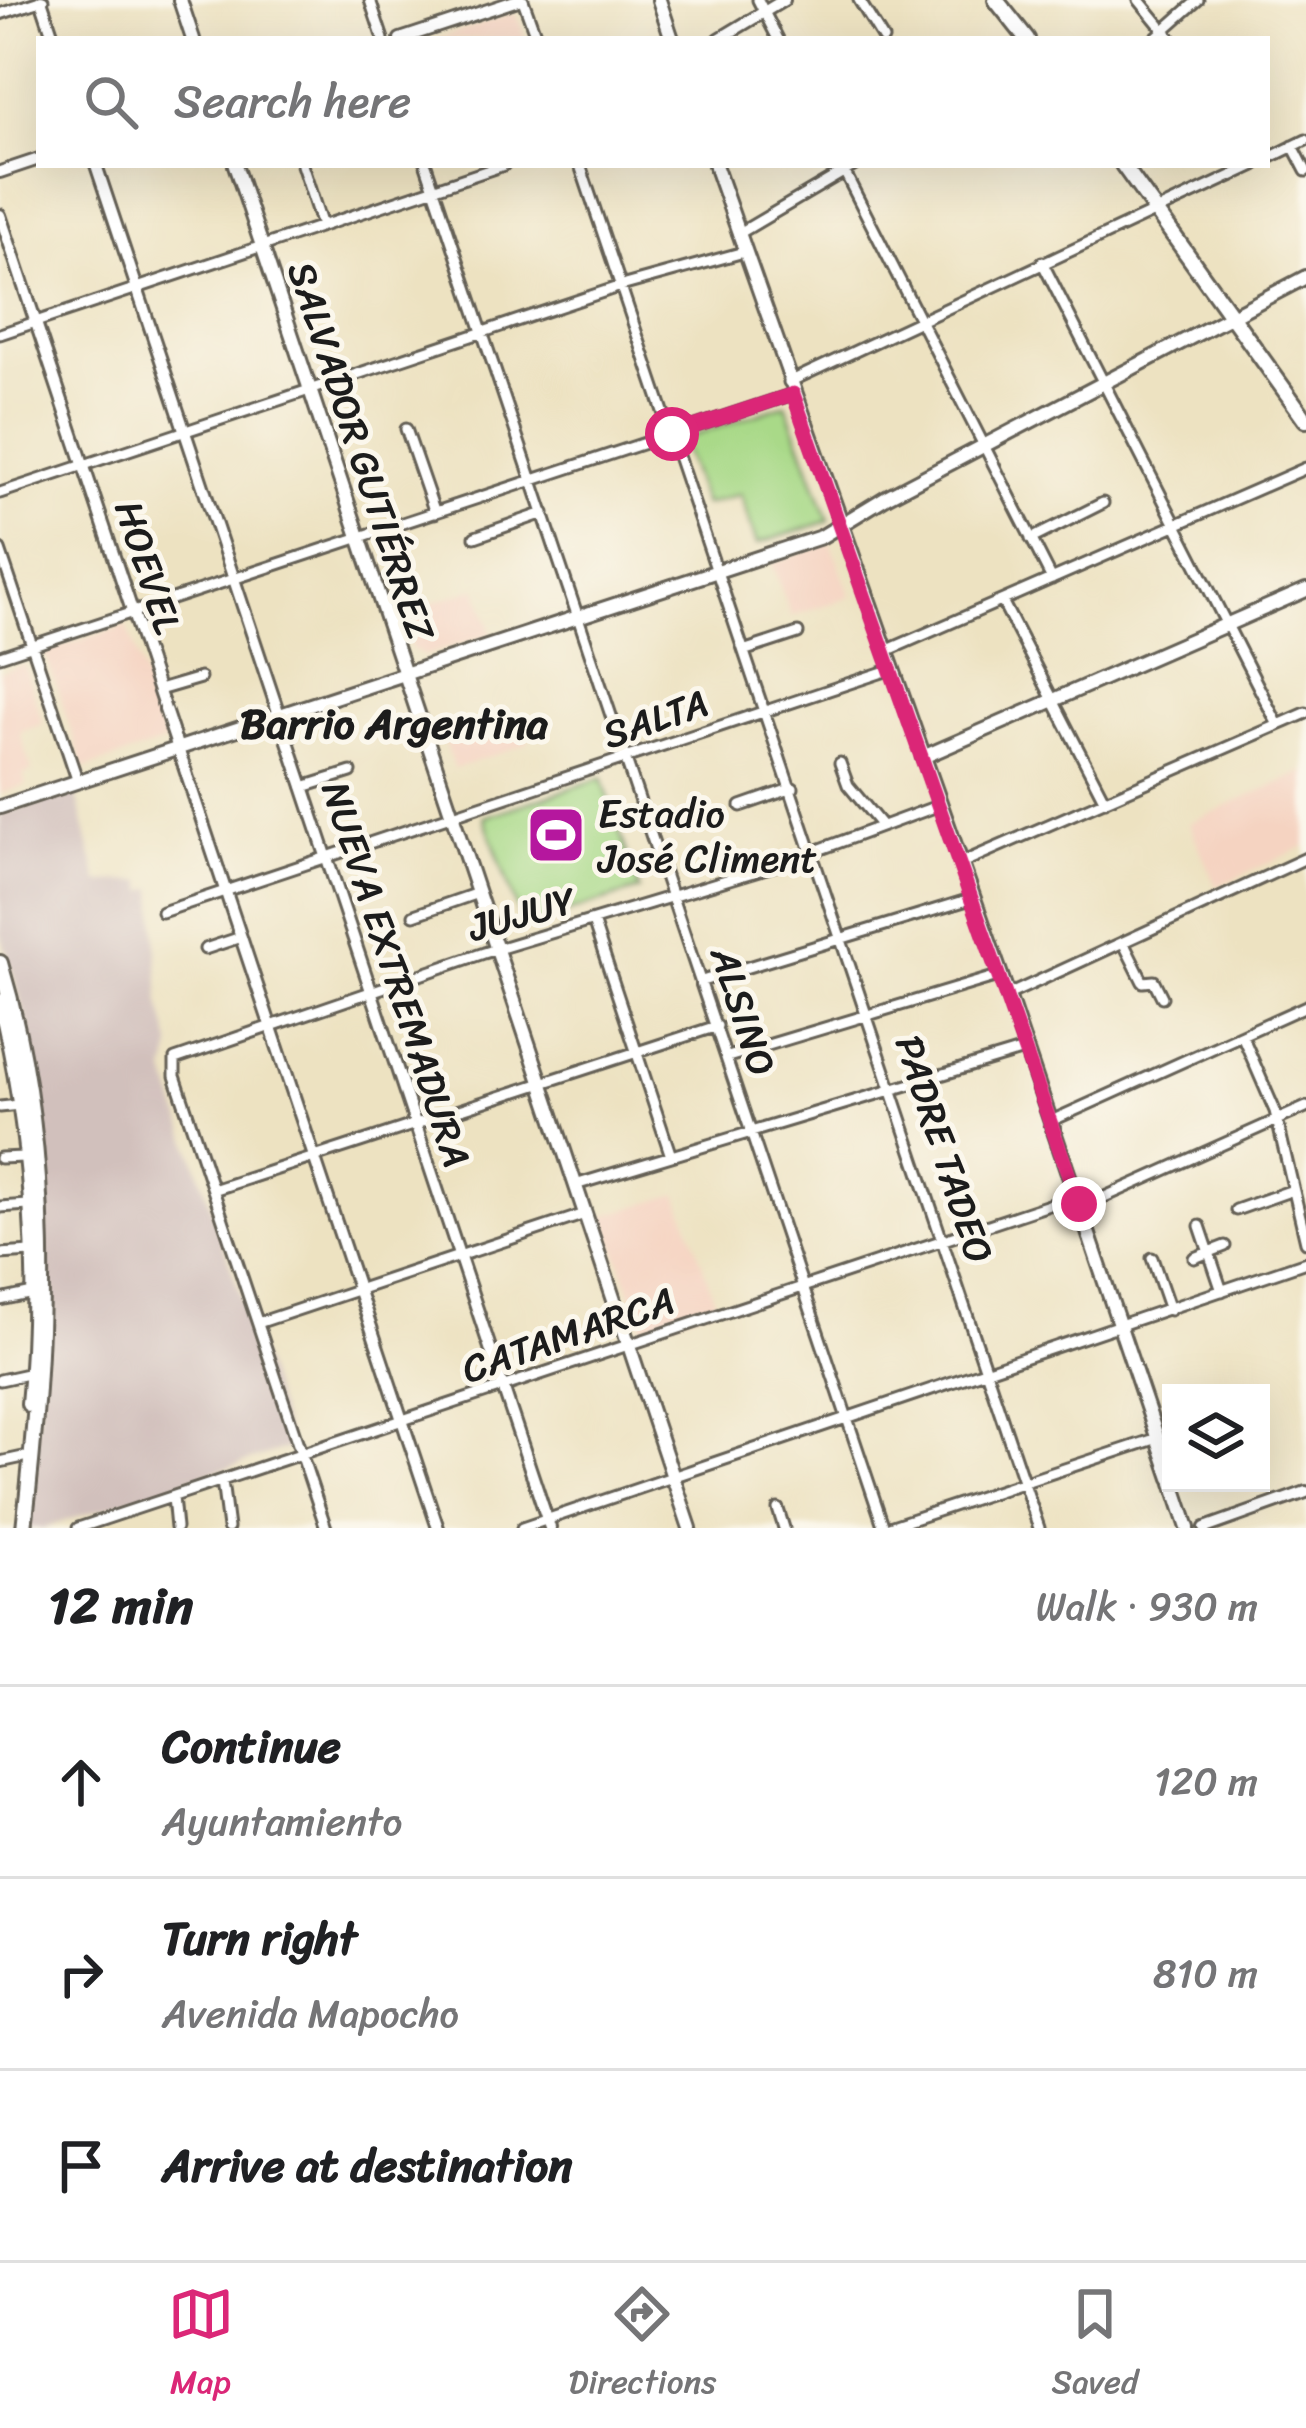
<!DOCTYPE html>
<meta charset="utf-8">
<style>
:root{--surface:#fff;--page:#f6f6f6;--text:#202124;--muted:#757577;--line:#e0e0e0;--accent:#db2777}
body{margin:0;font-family:Sriracha,sans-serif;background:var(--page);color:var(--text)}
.controls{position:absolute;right:36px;bottom:36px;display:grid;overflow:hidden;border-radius:0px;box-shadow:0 12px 48px #0002}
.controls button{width:108px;height:108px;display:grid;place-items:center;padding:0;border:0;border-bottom:3px solid var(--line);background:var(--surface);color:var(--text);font:60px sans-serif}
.stop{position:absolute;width:36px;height:36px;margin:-27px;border:9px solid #db2777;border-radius:50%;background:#fff}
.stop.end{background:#db2777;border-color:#fff;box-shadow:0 3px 12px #0008}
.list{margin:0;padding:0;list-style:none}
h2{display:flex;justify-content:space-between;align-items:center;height:156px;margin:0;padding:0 48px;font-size:51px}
h2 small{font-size:39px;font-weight:400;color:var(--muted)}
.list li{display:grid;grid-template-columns:78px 1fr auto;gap:36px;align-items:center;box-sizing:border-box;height:192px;padding:0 48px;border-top:3px solid var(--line)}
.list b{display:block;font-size:45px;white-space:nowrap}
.list p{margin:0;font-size:39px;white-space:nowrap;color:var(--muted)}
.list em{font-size:39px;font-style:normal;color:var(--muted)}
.icon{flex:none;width:66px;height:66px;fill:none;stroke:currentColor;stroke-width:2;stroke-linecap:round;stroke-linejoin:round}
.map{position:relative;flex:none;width:1306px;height:1528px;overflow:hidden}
.search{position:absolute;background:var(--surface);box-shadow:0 12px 48px #0002;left:36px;right:36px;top:36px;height:132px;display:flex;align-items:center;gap:30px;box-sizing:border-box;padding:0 42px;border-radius:0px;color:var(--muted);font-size:45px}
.sheet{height:732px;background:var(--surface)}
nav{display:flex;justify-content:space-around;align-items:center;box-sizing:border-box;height:168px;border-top:3px solid var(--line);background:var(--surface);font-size:33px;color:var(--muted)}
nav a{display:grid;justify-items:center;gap:6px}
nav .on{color:var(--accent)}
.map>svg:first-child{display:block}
.built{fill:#f5d3c1}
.industrial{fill:#d1c0bc}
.green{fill:#a9d988;stroke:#627a52;stroke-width:3}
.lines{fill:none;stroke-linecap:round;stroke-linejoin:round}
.minor-casing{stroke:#656156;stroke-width:15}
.tertiary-casing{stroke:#656156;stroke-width:16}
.secondary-casing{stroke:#656156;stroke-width:18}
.primary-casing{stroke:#656156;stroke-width:20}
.minor{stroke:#fff;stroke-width:9}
.tertiary{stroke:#fff;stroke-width:10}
.secondary{stroke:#fff;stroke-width:12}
.primary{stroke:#fff;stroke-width:14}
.route{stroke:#db2777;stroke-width:15}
.labels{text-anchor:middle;stroke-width:10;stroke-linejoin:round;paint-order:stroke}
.street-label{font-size:39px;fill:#1c1c1c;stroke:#fbf7ec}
.poi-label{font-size:39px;fill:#1c1c1c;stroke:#fbf7ec;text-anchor:start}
.neighbourhood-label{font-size:42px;font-weight:bold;fill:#1c1c1c;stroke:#fbf7ec}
</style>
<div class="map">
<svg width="1306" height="1528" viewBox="0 0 1306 1528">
<rect width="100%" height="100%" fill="#fbf7ec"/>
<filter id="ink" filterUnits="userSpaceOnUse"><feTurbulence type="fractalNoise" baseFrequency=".00833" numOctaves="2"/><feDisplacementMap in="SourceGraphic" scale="24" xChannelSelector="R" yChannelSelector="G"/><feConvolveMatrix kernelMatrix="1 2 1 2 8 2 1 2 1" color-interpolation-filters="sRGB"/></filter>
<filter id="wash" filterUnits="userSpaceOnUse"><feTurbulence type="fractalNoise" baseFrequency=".004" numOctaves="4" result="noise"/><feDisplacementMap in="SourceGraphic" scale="48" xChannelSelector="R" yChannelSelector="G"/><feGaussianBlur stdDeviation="2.7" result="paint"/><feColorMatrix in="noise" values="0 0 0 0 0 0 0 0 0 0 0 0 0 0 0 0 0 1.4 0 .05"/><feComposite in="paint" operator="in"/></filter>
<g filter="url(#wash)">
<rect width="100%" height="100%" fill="#ede2c1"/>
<!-- built -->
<path class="built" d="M515 13 526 39H435Z
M831 543 851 597 791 616 772 563Z
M477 588 492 634 424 656 412 649 401 613Z
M127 625 166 742 84 769 45 652Z
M24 664 43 724 20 732 32 771 23 775 26 785 0 794V672Z
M519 716 529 743 454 769 445 742Z
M1306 771V846L1216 887 1189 823Z
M678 1194 717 1306 644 1330 604 1216Z"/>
<!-- industrial -->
<path class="industrial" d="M76 791 98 882 143 881 145 891 154 888 160 1003 172 1047 166 1073 291 1447 44 1528H26L48 1319 38 1103 29 1029 0 932V814Z"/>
<!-- green -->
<path class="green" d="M786 404 829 521 757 544 740 494 704 505 681 440Z
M602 778 639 890 523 926 484 817Z"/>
</g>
<g filter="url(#ink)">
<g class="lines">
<!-- minor casing -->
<g class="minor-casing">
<path id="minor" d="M370 0 383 39
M523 0 537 39
M758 0 778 39
M859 0 883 39
M1139 0 1171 39
M0 14 43 0
M1154 39 1198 0
M1293 146 1306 171
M1267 159 1306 140
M302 165 322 226
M426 165 884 1528
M580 165 1039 1528
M841 165 1052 579
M738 234 855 165
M1042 262 1278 725
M0 334 504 165
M789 382 1255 165
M406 429 435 513
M0 493 621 286 744 252
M475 537 544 513
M1031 539 1103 503
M0 550 78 782
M1002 601 1105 801
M746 650 798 633
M886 651 1306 468
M0 656 793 394
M159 690 200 678
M840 763 848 785 882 826
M303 787 351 772
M741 806 793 788
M961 863 1306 713
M162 912 892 669
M414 915 478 893
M594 924 671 1156
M1123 942 1143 982 1154 981 1162 997
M205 949 241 937
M702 981 974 898
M1008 995 1306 858
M1242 1035 1275 1111 1306 1242
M728 1057 1001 975
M0 1107 19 1105
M1051 1121 1306 1006
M0 1158 24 1157
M575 1185 1027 1049
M213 1190 717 1026
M0 1207 28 1205
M1080 1208 1306 1107
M1236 1210 1293 1190
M1200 1226 1222 1291
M0 1254 31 1252
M1152 1258 1170 1310
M1194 1258 1225 1246
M0 1300 33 1293
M258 1323 585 1214
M0 1380 32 1373
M0 1462 23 1457
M222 1481 228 1528
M173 1497 176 1528
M778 1509 784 1528
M78 1528 1076 1196
M326 1528 175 1076V1059L484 953 783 863 940 805
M522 1528 1306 1262
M886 1528 1158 1438"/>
</g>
<!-- tertiary casing -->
<g class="tertiary-casing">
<path id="tertiary" d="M41 0 54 39
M400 39 518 0
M719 39 784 0
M96 165 550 1528
M0 172 39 159
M0 215 438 1528
M1205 1528 1306 1492"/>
</g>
<!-- secondary casing -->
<g class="secondary-casing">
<path id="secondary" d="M180 0 193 39
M659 0 672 39
M235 165 690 1528
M715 165 1008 995 1171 1478
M923 757 1306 590
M0 807 821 537 888 496 1306 277
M1173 1483 1188 1528"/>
</g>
<!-- primary casing -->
<g class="primary-casing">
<path id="primary" d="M996 0 1027 39
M1123 165 1306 420
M0 963C55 1147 46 1340 24 1528
M0 1001C31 1128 42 1273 29 1404"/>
</g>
<!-- minor -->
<use href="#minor" class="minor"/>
<!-- tertiary -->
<use href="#tertiary" class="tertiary"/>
<!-- secondary -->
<use href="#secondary" class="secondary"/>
<!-- primary -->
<use href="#primary" class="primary"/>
</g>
</g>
<g class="lines" filter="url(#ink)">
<!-- route -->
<path class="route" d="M672 434 793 394 1079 1204"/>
</g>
<!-- icons -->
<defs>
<g id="stadium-square" transform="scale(3)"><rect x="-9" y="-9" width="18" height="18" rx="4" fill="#b5179e" stroke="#fbf7ec"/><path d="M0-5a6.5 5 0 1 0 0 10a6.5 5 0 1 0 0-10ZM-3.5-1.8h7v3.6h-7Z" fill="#fff"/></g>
</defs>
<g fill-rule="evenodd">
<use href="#stadium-square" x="556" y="835"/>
</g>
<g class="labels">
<!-- street labels -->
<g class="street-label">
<text transform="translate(362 451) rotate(72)" y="14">SALVADOR GUTIÉRREZ</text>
<text transform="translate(149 567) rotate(72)" y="14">HOEVEL</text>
<text transform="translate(655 718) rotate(-19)" y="14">SALTA</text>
<text transform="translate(522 913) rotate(-16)" y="14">JUJUY</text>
<text transform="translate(397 974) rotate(72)" y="14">NUEVA EXTREMADURA</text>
<text transform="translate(744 1011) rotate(72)" y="14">ALSINO</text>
<text transform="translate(945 1149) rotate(72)" y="14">PADRE TADEO</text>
<text transform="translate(568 1334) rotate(-19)" y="14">CATAMARCA</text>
</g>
<!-- poi labels -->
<g class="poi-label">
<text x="598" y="827">Estadio<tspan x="598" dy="45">José Climent</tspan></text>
</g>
<!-- neighbourhood labels -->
<g class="neighbourhood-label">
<text x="394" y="738">Barrio Argentina</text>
</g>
</g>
</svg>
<div class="controls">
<button><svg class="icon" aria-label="layers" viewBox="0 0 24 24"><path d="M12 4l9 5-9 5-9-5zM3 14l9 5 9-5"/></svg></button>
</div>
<div class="stop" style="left:672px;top:434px"></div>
<div class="stop end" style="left:1079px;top:1204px"></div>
<div class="search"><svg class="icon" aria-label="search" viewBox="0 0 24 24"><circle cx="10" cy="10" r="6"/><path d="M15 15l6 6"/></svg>Search here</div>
</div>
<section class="sheet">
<h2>12 min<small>Walk · 930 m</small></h2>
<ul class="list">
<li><svg class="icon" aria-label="ahead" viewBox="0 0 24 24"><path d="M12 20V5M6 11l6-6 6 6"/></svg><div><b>Continue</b><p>Ayuntamiento</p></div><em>120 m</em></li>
<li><svg class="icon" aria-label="right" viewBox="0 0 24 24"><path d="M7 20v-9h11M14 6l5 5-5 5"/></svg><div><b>Turn right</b><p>Avenida Mapocho</p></div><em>810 m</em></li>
<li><svg class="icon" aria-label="arrive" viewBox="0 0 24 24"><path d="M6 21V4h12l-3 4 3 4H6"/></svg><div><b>Arrive at destination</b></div></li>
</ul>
</section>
<nav>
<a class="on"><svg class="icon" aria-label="map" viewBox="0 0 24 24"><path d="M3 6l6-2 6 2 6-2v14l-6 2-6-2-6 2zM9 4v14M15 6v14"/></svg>Map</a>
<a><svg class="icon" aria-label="directions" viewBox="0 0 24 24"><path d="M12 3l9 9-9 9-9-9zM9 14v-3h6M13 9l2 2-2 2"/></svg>Directions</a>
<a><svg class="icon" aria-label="saved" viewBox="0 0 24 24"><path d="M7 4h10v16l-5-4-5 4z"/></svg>Saved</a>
</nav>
